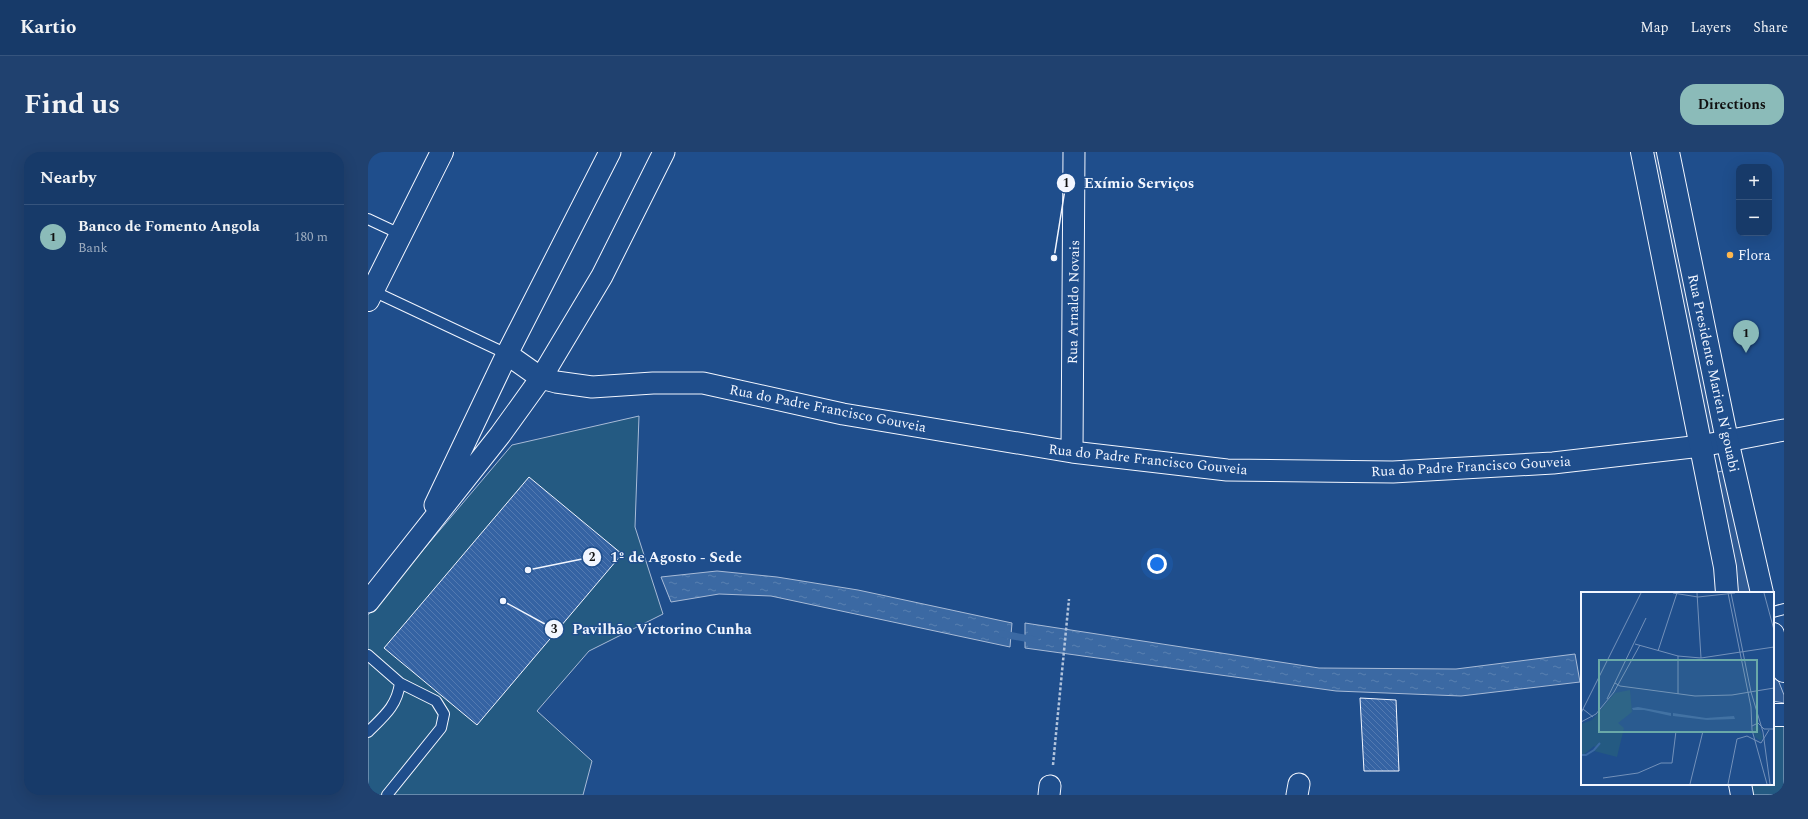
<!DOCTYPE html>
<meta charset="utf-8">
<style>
:root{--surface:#173a69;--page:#20416f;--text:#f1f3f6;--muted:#9eadc0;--line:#36547d;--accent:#8bbbb9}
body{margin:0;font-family:Spectral,serif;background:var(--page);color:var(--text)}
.controls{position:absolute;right:12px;top:12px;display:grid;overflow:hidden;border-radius:8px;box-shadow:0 4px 16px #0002}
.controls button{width:36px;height:36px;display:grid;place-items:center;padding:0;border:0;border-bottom:1px solid var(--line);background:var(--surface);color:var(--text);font:20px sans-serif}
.you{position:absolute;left:789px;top:412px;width:14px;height:14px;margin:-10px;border:3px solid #fff;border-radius:50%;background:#1a73e8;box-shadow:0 0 0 6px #1a73e833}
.badge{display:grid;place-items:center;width:26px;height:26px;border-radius:50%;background:var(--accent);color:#111;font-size:13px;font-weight:700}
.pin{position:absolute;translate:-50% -33px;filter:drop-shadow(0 1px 2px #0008)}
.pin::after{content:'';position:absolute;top:21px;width:14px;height:12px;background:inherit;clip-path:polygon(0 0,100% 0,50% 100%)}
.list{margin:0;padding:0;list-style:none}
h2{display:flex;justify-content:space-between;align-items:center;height:52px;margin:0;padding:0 16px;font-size:17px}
h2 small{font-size:13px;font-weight:400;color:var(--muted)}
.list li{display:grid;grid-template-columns:26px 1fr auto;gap:12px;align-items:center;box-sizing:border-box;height:64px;padding:0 16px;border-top:1px solid var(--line)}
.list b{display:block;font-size:15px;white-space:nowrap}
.list p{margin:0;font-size:13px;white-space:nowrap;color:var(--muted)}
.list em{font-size:13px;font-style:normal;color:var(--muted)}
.map{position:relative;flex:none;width:1416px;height:643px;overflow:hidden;border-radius:16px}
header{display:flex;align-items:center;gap:24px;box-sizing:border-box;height:56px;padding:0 20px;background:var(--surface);border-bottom:1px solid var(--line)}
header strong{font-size:19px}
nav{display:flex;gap:22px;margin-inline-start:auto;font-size:14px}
.intro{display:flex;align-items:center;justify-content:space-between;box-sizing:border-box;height:96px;padding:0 24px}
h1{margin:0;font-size:28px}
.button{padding:10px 18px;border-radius:16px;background:var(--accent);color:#111;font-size:14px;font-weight:700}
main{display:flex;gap:24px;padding:0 24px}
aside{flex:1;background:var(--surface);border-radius:16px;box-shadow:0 4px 16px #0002}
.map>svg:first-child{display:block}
.grass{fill:#245a82;stroke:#a8bbd7}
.parking{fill:#305b95;stroke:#a8bbd7}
.water{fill:url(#water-ripples);stroke:#a8bbd7}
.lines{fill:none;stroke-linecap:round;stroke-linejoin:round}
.stream{stroke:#3b69a3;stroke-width:7}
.building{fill:url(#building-back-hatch);stroke:#f2f6ff}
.lane-casing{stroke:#f2f6ff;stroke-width:12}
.street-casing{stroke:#f2f6ff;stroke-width:23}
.secondary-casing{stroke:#f2f6ff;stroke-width:24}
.path{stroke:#b3c4dc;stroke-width:2.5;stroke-dasharray:3 2;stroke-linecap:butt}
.lane{stroke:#1f4e8c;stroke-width:10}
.street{stroke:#1f4e8c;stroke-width:21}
.secondary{stroke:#1f4e8c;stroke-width:22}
.poi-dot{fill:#ffb74d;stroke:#1f4e8c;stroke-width:1.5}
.labels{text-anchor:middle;stroke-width:3;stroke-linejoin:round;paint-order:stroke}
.poi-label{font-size:14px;fill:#f2f6ff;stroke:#1f4e8c;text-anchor:start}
.street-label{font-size:14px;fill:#f2f6ff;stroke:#1f4e8c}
.inset-river{fill:none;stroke:#3b69a3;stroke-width:2}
.inset-road{fill:none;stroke:#7391ba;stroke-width:1}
.view{fill:#6aa9a8;fill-opacity:0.15;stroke:#6aa9a8;stroke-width:2}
.inset-edge{fill:none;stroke:#f2f6ff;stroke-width:2}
.leader{fill:none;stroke:#f2f6ff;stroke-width:1.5}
.callout-dot{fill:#f2f6ff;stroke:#1f4e8c;stroke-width:1.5}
.mark-label{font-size:12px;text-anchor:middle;font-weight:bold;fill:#111}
.callout-label{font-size:15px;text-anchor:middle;font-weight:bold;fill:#f2f6ff;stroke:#1f4e8c;stroke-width:3;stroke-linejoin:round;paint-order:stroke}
</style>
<header>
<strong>Kartio</strong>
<nav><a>Map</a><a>Layers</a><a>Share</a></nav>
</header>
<div class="intro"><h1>Find us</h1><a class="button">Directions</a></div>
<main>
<aside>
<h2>Nearby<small></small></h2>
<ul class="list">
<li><span class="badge">1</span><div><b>Banco de Fomento Angola</b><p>Bank</p></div><em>180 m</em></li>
</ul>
</aside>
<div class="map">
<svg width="1416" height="643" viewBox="0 0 1416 643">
<defs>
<pattern id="water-ripples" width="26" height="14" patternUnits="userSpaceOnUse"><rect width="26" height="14" fill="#3b69a3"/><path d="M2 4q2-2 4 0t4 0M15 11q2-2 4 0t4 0" fill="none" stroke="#587fb1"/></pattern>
<pattern id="building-back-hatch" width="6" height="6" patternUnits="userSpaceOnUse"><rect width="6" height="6" fill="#3563a3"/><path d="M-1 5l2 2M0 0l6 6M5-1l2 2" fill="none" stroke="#537ab1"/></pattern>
</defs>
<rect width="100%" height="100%" fill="#1f4e8c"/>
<!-- grass -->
<path class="grass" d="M271 264 267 375 295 462 221 499 169 559 224 609 215 643H0V463L144 293Z
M1405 571 1416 573V643H1380L1378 632H1405Z"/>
<!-- parking -->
<path class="parking" d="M1279 0H1294L1352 283 1338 286Z
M1359 318 1384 441H1370L1345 321Z
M1405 515 1416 543V551L1405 549Z"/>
<!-- water -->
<path class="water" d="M349 419 409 425 490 438 644 471 642 495 403 444 351 442 303 450 293 425Z
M657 471 951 516 1088 517 1207 502 1212 530 1093 544 968 539 657 496Z"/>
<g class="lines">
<!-- stream -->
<path class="stream" d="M634 482 667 488"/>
</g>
<!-- building -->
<path class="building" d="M161 325 254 402 109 573 16 496Z
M992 546 1028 548 1031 619H996Z"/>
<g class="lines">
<!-- lane casing -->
<g class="lane-casing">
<path id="lane" d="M0 67 32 82
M5 139 139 202
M1405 460 1416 457
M0 503 32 531C29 554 16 564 0 580
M19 643 73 576 76 562 68 549 32 531"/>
</g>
<!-- street casing -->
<g class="street-casing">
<path id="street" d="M139 202 173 226 188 230 224 235 285 231H335L475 262 704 300 859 318 1025 320 1185 311 1333 294 1416 278
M704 300 706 0
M67 353 139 202 242 0
M0 450 132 283 173 226 234 124 296 0
M681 643 682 634
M929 643 931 632"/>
</g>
<!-- secondary casing -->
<g class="secondary-casing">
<path id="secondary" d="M1274 0 1357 415 1359 441
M1300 0 1359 288 1394 441
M0 148 74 0
M1405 482 1416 519
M1405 563H1416
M1372 632 1374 643"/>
</g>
<!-- path -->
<path class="path" d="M685 613 701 447"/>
<!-- lane -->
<use href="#lane" class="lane"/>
<!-- street -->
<use href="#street" class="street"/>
<!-- secondary -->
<use href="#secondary" class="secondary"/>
</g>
<!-- markers -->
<circle class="poi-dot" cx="1362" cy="103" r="4"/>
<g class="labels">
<!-- poi labels -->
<g class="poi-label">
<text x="1370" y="108">Flora</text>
</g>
<!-- street labels -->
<g class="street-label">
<text transform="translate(705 150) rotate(-89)" y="5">Rua Arnaldo Novais</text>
<text transform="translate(1346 221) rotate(78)" y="5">Rua Presidente Marien N'gouabi</text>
<text transform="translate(460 256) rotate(11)" y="5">Rua do Padre Francisco Gouveia</text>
<text transform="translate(780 307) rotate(6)" y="5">Rua do Padre Francisco Gouveia</text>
<text transform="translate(1103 314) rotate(-3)" y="5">Rua do Padre Francisco Gouveia</text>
</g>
</g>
<!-- overview -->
<g transform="translate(1213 440)">
<rect width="193" height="193" fill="#1f4e8c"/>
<path d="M49 98 51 120 37 131 43 136 36 165 13 159 15 156 13 154 0 165V132L11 128 34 101ZM177 132 182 145 180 149 174 145 172 136Z" fill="#245a82"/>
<path d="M57 115 90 121V124L63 118H52L51 116ZM92 121 125 126 153 124 154 127 126 128 92 124Z" fill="#3b69a3"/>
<path class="inset-river" d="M0 163H5L13 158 19 151"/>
<path class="inset-road" d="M92 1 117 5 154 1M116 1 120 66M147 1 170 115 171 138 186 192M150 1 170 100 182 140 189 192M183 1 193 38M54 52 97 64 120 66 193 55M77 59 96 1M34 91 39 94 114 104 151 103 193 96M97 102V64M26 107 65 26M2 117 12 125M0 121 60 1M0 130 15 122 33 100 59 53M171 134 177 131 183 137H193M22 186 57 181 80 171H91L95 139M109 192 122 139M147 192 156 147 166 144 180 151 188 138"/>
<path class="view" d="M18 68H176V140H18Z"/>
<rect width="193" height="193" class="inset-edge"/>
</g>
<!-- callouts -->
<path class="leader" d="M686 106L698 31M160 418L224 405M135 449L186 477"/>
<g class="callout-dot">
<circle cx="686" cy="106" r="4"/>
<circle cx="160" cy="418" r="4"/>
<circle cx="135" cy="449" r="4"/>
<circle cx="698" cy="31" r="10"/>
<circle cx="224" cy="405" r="10"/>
<circle cx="186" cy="477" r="10"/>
</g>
<g class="mark-label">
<text x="698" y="35">1</text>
<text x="224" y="409">2</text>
<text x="186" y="481">3</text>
</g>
<g class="callout-label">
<text x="771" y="36">Exímio Serviços</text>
<text x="308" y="410">1º de Agosto - Sede</text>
<text x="294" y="482">Pavilhão Victorino Cunha</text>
</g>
</svg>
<div class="controls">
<button>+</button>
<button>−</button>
</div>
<div class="you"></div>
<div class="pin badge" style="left:1378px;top:201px">1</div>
</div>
</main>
